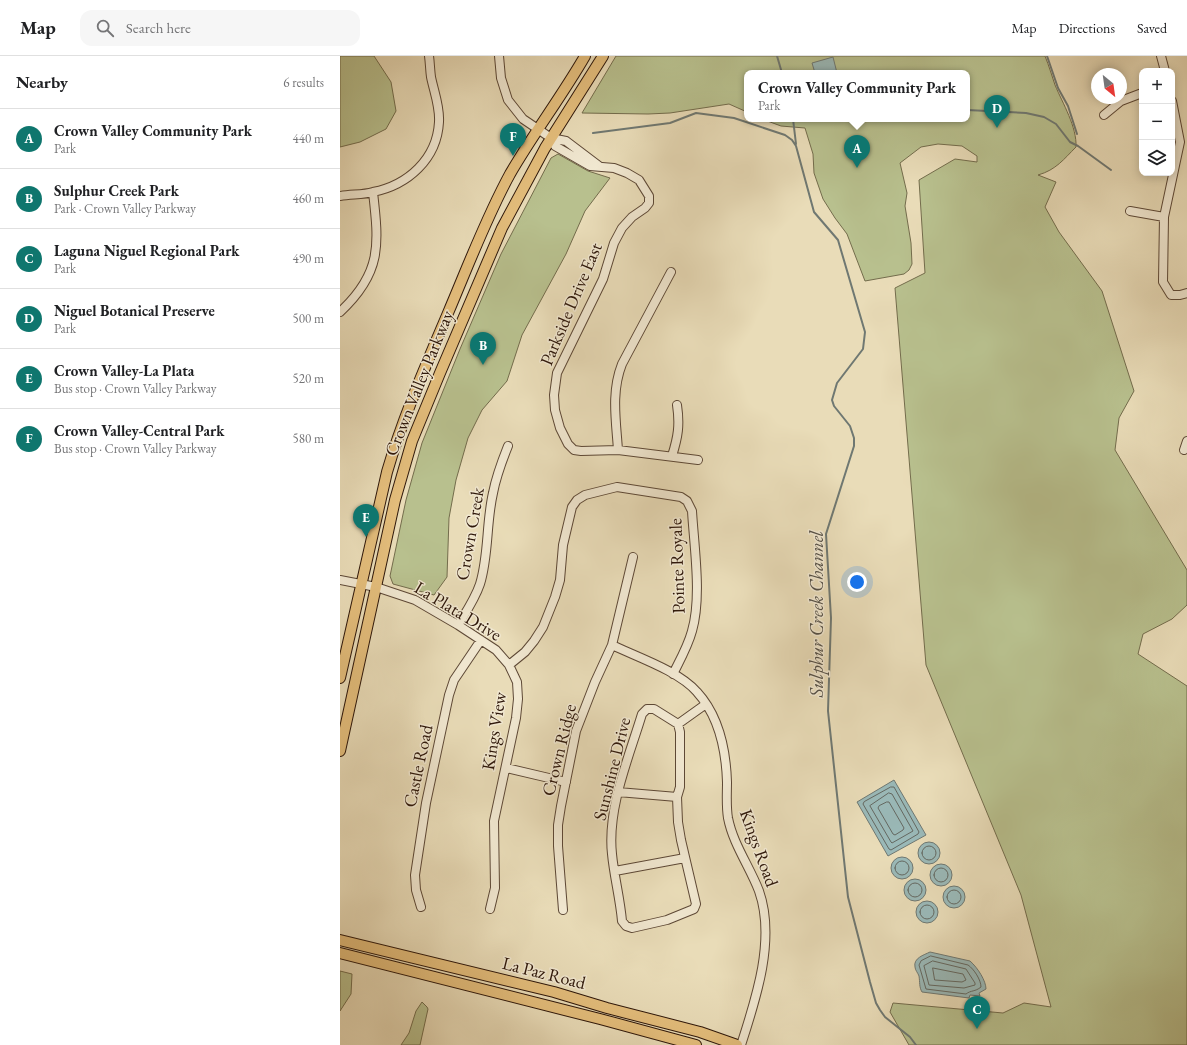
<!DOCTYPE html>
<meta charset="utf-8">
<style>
:root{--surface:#fff;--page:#f6f6f6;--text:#202124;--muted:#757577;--line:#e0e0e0;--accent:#0f766e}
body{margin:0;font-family:"EB Garamond",serif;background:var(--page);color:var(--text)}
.controls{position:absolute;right:12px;top:12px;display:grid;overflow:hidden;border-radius:8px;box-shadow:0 2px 10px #0003}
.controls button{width:36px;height:36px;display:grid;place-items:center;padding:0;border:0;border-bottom:1px solid var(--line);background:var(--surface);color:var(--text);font:20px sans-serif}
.compass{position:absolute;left:751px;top:12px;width:36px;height:36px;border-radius:50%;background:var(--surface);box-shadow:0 2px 10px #0003;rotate:151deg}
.you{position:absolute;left:517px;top:526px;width:14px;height:14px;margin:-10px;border:3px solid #fff;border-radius:50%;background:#1a73e8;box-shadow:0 0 0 6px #1a73e833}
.badge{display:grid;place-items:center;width:26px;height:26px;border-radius:50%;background:var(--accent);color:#fff;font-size:13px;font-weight:700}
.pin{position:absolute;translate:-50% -33px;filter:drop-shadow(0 1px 2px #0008)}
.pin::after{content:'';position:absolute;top:21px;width:14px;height:12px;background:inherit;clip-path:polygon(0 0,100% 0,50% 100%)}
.popup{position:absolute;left:404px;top:14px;width:226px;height:52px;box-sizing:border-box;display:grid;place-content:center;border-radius:8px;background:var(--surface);filter:drop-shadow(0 1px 3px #0005);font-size:13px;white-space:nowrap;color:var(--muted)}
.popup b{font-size:15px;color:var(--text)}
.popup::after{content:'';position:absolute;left:50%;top:100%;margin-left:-8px;border:8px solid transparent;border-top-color:var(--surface)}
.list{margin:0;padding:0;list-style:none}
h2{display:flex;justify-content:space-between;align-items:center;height:52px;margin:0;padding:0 16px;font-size:17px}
h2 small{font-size:13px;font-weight:400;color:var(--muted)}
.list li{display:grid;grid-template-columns:26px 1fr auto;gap:12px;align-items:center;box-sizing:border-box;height:60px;padding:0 16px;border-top:1px solid var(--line)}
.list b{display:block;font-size:15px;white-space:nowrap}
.list p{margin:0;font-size:13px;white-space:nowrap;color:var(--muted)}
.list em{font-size:13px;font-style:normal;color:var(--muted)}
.icon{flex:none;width:22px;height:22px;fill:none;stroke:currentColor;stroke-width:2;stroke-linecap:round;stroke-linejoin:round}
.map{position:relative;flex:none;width:847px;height:989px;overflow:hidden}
header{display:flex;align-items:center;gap:24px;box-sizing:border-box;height:56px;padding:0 20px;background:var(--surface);border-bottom:1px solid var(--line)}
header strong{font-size:19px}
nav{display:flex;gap:22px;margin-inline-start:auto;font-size:14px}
.search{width:280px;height:36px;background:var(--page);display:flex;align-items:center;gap:10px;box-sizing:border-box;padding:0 14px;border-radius:12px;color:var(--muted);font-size:15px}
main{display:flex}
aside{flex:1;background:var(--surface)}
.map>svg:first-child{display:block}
.green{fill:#b8c08e;stroke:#736c4c}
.water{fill:#9ab9b8;stroke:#6f7872}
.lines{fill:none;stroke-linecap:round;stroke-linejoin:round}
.shore{stroke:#646861;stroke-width:1}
.stream{stroke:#6f7872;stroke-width:2}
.minor-casing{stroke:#5d4836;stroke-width:10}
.major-casing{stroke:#2e170a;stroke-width:12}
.minor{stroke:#f1e8d1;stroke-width:8}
.major{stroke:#e4be7c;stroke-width:10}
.labels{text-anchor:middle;stroke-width:3;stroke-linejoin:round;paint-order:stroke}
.street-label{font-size:18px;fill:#2e170a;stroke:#f1e8d1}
.water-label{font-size:19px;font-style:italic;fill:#545047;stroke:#f1e8d1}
</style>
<header>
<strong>Map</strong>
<div class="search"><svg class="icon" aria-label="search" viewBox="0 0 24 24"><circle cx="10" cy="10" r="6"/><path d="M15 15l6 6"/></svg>Search here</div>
<nav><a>Map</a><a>Directions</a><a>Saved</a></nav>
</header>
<main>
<aside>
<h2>Nearby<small>6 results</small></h2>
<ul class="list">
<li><span class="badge">A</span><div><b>Crown Valley Community Park</b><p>Park</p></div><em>440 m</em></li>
<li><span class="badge">B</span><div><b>Sulphur Creek Park</b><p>Park · Crown Valley Parkway</p></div><em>460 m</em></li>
<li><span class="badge">C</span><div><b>Laguna Niguel Regional Park</b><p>Park</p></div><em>490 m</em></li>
<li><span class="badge">D</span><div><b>Niguel Botanical Preserve</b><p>Park</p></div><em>500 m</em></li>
<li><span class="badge">E</span><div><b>Crown Valley-La Plata</b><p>Bus stop · Crown Valley Parkway</p></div><em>520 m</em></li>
<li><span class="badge">F</span><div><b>Crown Valley-Central Park</b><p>Bus stop · Crown Valley Parkway</p></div><em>580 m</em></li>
</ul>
</aside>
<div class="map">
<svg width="847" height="989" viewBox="0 0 847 989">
<rect width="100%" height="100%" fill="#e9dcb8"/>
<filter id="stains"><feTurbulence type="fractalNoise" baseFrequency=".005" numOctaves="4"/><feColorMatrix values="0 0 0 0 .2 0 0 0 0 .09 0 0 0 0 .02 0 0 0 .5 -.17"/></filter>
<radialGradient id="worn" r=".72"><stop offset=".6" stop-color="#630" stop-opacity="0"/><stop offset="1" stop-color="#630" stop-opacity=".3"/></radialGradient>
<!-- green -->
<path class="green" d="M0 0H34L51 26 56 55 46 73 20 86 0 91Z
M276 0H705C709 10 712 20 715 29 723 48 737 71 736 91 724 103 716 114 698 119L716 126 705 151 719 176 762 235 794 335 779 362 775 394 847 514V549L832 563 803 578 798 598 847 630V989H569L550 956 553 947 663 957 684 947 711 951 681 839 586 609 555 232 585 217 579 124 615 103 637 106V100L622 90 598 88 581 91 560 107 567 137 565 150 571 187 572 208 569 214 564 218 525 225 507 178 495 162 483 143 474 117 473 98 465 72 441 70 422 63H627V17H407V56L389 48 330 57 308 58 242 57Z
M218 98 248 115 270 122 245 155 226 198 182 279 167 325 142 354 128 382 116 424 109 462 107 521 94 539 53 528 50 520 66 444 82 387 120 293 161 198 211 102Z
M0 915 12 918 11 938 0 955Z
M82 946 87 951 88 953 80 989H61L69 977 76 955Z"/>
<!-- water -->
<path class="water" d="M493 1 497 17H475L472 7Z
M554 724 586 779 548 800 517 746Z
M578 797a11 11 0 1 1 22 0a11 11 0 1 1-22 0Z
M551 812a11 11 0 1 1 22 0a11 11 0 1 1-22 0Z
M590 819a11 11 0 1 1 22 0a11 11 0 1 1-22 0Z
M564 834a11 11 0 1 1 22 0a11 11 0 1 1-22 0Z
M603 841a11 11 0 1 1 22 0a11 11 0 1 1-22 0Z
M576 856a11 11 0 1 1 22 0a11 11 0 1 1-22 0Z
M590 896 630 905C638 912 646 925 646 933L639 937 640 940 630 939 629 942 582 936C579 931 580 926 579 920 578 917 575 914 575 911 573 902 584 899 590 896Z"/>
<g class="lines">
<!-- shore -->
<path class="shore" d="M551 731H554L579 776 578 778 551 794 549 793 523 748 524 746Z
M549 737 552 738 573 775 552 787 551 786 530 750Z
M547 746H549L564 772 563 774 555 779 553 778 538 752 539 750Z
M582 797a7 7 0 1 1 14 0a7 7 0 1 1-14 0Z
M555 812a7 7 0 1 1 14 0a7 7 0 1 1-14 0Z
M594 819a7 7 0 1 1 14 0a7 7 0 1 1-14 0Z
M568 834a7 7 0 1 1 14 0a7 7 0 1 1-14 0Z
M607 841a7 7 0 1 1 14 0a7 7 0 1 1-14 0Z
M580 856a7 7 0 1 1 14 0a7 7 0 1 1-14 0Z
M591 900 628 909C634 913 641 924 641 931 635 936 631 934 626 938L586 933 579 909 581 905Z
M593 905 626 913 635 927V929L624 932 589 929 584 910Z
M593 912 623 918 626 924 622 926 595 924Z"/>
<!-- stream -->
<path class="stream" d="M437 0 442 17
M707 0 718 32 728 50 737 78
M627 54 686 57 704 61 716 68 730 86 738 90 771 114
M453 63 456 88
M253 77 330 67 356 57 394 62 445 79 452 84 456 90 474 156 498 184 525 276 523 293 497 327 492 344 494 350 510 370 514 382V390L486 478 491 562 488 655 508 841 530 926 536 947 540 954 545 961 570 981 576 989"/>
<!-- minor casing -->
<g class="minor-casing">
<path id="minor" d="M159 0 161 22 168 44 183 63 211 82 226 85 259 110
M821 0 825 15
M832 45 840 86 824 161 823 226 831 239H840L847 237
M764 59 781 45 802 37
M211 82 215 90 250 110 274 112 287 117 299 124 309 140V147L305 152 292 161 282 172 274 187 263 223 217 317 214 339 215 354 220 372 228 388 234 394 241 395 278 394 358 404
M0 140C11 138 23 139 33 136 68 129 97 103 99 66 100 50 94 36 91 21 90 14 90 7 89 0
M790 155 824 161
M0 256C42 217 39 189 33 136
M278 394C276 364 271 336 282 308L331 216
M844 394 847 385
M332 400C338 381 340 369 337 349
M0 524 36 531 75 544 118 569 156 594 169 609
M118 569C126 556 135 543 140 528 149 499 146 467 153 437 156 421 162 405 168 390
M272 589C297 601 339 615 357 636 379 660 386 694 387 726 387 738 386 750 388 762 393 788 410 811 419 835 436 883 416 943 401 989
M338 668 340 676V731L337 741 338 766 341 784 356 848 354 853 327 864 292 872 286 870 282 865C280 842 274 820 272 798 267 752 289 701 302 658L307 653H314L338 668 366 648
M166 712 226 726
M278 736 337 741
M275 815 345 802
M81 851 76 834 75 819 86 747 109 639 114 624 141 584
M150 853 155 832 154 765 176 662 178 643 177 626 169 609 185 596 194 585 203 571 215 541 220 524 223 489 232 451 237 444 245 439 277 431 341 441 347 445 352 455C354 490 362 541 352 575 348 590 340 604 333 618
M223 854 218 790V769L221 750 236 675 255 626 272 589 293 501"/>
</g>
<!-- major casing -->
<g class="major-casing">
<path id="major" d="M0 622 47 416C63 361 86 309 108 257 128 210 146 162 170 118 193 78 222 40 245 0
M0 695 55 444 72 385 100 317 162 172 205 92 263 0
M0 884 214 936 267 952 360 976 397 989
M0 897 260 963 356 989"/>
</g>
<!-- minor -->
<use href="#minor" class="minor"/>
<!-- major -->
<use href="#major" class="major"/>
</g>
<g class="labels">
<!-- street labels -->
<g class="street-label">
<text transform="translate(231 248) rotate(-67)" y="6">Parkside Drive East</text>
<text transform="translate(79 327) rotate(-68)" y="6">Crown Valley Parkway</text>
<text transform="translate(130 478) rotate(-80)" y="6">Crown Creek</text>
<text transform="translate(337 510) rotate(-92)" y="6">Pointe Royale</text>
<text transform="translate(118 555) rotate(31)" y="6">La Plata Drive</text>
<text transform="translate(154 675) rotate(-81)" y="6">Kings View</text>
<text transform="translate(219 694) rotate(-76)" y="6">Crown Ridge</text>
<text transform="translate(78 710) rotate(-78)" y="6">Castle Road</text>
<text transform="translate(272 713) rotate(-76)" y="6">Sunshine Drive</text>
<text transform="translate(419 792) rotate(70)" y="6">Kings Road</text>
<text transform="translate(204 917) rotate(14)" y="6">La Paz Road</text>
</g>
<!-- water labels -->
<g class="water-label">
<text transform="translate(476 558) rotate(-90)" y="7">Sulphur Creek Channel</text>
</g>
</g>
<rect width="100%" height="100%" filter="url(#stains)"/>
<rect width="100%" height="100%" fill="url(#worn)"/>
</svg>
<div class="controls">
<button>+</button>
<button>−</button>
<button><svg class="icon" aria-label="layers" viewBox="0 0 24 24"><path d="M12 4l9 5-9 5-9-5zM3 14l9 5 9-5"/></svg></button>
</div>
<svg class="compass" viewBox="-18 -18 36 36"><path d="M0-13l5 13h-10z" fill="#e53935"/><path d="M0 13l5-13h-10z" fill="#757577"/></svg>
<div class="you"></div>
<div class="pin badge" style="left:517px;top:112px">A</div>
<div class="popup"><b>Crown Valley Community Park</b>Park</div>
<div class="pin badge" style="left:143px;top:309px">B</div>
<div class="pin badge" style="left:637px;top:973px">C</div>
<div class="pin badge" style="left:657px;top:72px">D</div>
<div class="pin badge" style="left:26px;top:481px">E</div>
<div class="pin badge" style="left:173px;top:100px">F</div>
</div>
</main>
